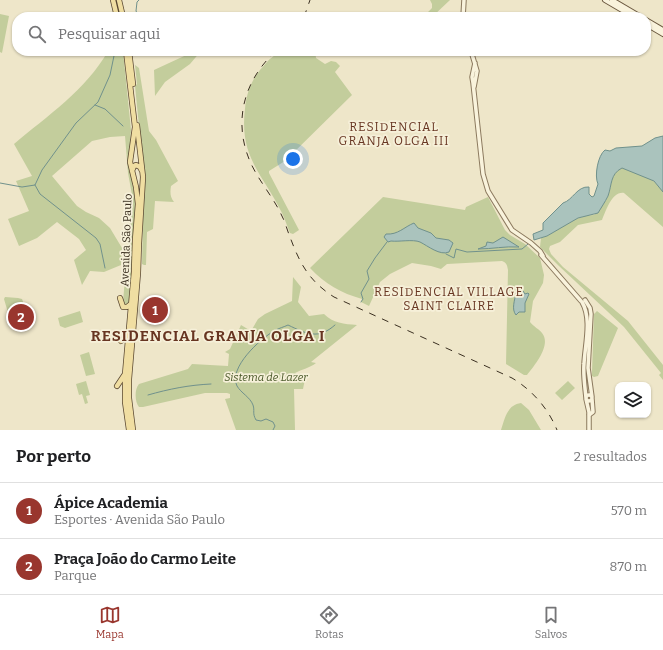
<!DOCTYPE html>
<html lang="pt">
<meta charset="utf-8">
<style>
:root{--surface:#fff;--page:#f2f2f2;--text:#202124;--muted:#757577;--line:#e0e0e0;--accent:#99362e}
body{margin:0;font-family:Bitter,serif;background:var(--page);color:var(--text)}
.controls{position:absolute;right:12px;bottom:12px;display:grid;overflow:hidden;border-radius:8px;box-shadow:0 1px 3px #0004}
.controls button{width:36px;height:36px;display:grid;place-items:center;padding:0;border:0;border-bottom:1px solid var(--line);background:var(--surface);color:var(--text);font:20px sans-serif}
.you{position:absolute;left:293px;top:159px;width:14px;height:14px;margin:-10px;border:3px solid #fff;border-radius:50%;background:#1a73e8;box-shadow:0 0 0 6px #1a73e833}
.badge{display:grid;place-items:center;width:26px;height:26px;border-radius:50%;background:var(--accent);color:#fff;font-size:13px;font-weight:700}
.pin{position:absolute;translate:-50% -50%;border:2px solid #fff;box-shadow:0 1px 4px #0006}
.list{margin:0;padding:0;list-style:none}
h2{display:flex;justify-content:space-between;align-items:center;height:52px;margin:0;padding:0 16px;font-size:17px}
h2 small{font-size:13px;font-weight:400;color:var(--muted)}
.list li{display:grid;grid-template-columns:26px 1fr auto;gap:12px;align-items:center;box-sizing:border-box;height:56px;padding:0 16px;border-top:1px solid var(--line)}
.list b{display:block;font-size:15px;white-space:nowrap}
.list p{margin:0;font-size:13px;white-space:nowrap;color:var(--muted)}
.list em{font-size:13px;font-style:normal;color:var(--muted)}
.icon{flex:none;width:22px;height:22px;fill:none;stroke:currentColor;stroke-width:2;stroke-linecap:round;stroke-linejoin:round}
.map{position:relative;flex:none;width:663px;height:430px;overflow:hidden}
.search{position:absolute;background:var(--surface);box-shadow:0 1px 3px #0004;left:12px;right:12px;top:12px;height:44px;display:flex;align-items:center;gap:10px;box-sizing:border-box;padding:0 14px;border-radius:16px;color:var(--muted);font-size:15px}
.sheet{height:164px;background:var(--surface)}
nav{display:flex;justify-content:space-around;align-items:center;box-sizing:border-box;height:56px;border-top:1px solid var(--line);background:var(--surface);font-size:11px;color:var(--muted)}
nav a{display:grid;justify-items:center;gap:2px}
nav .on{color:var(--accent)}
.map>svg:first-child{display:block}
.green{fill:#c3cd9c}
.water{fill:#aac3bd;stroke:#70918c}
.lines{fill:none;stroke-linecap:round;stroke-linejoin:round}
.stream{stroke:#70918c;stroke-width:1}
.tertiary-casing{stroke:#8b795e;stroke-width:5.5}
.secondary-casing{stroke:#6d5a41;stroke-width:6}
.primary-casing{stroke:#594731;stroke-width:6}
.tertiary{stroke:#f9f3dc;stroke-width:3.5}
.secondary{stroke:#f9f3dc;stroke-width:4}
.primary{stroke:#f0dea2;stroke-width:4.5}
.rail{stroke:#3b3021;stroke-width:1;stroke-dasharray:7 7;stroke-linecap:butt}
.labels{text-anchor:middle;stroke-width:3.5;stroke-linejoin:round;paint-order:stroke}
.street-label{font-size:11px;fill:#3b3021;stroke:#f6f0d9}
.park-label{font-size:11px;font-style:italic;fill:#485728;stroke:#f6f0d9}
.neighbourhood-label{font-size:12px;letter-spacing:1px;fill:#673521;stroke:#f6f0d9}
.district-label{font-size:15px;font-weight:bold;letter-spacing:1px;fill:#673521;stroke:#f6f0d9}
</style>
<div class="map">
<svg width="663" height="430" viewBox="0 0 663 430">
<rect width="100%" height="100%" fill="#eee6c9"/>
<!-- green -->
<path class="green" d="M430 0H450L432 17H423L432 8V4Z
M0 14 9 16 2 53 0 52Z
M108 51H123L131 130 129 158V167L136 201 130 302 128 305H124L123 302 132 195 128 173 125 136 110 137 92 141 52 176 77 206 86 212 99 218 110 228 122 248 121 265 104 272 90 271 82 285 74 260 86 250 79 239 57 222 37 238 19 246 8 219 29 211 16 181 32 176 14 144C47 116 86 90 108 51Z
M195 51H201L190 64 165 82 155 96 154 70Z
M289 51H315L316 58 325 64 331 61 336 62 340 66 335 72 352 95 285 161 269 171V173L299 230 293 234 290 233C287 226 285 219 282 213 263 174 239 158 245 109 246 95 251 81 260 70 264 66 270 57 276 55 281 53 285 56 289 51Z
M135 65 139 68 149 131 156 140 178 181 171 186C170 192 170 197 174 202L155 201 153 229 147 232 146 265H144L142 264 144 176 135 86 137 84Z
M622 167C637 173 655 177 663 192V227L624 193C612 191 606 211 602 220L578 225 560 242 550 246 549 249 551 254 563 267 628 321 663 365V380L659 375 661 373 624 327 559 266 540 247 541 238 547 236C562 228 576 215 594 215 599 209 605 202 608 196 612 184 610 174 622 167Z
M383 197 465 210 466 207 488 197 505 230 510 235 525 244 540 258 544 275 543 283 533 301 530 322C534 327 539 329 542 333 552 345 534 366 527 375H524L506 364 508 270C507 265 507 263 502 261L447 264 441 269 431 266 412 263 390 274 380 282 369 306 361 302 362 299C341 293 325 284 310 268Z
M293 277 301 287 298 302 309 316 324 314C333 323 344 324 357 325L311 362 316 363C310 368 302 369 295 373L305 379 303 389H294L295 430H236L225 399 230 398V394L227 393H205L143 407H139C135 402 134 390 139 384L188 369 192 364 228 366 229 354 225 352 230 349 241 325 251 331 258 319 265 314 292 301Z
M5 297 18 298 22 299 26 310 9 316 4 299Z
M80 311 83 322 65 328 60 326 58 318Z
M597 311 618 328 598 376 594 377 592 376V372L594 314Z
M89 352 95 374 86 376 80 355Z
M86 381 90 395 86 396 88 403 85 404 82 394 79 395 76 384Z
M568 381 575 388 562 400 555 393Z
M521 403 529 410 541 430H501C505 418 507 405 521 403Z"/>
<!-- water -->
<path class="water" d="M663 136V192L654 181 622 168C610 174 612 185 608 196 605 202 601 208 598 213L578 218 547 236 534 240 533 234 543 230V223L563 203C573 200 577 186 589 187V194L592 197 594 196 598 184C594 176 598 155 605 150L610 151 616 148 642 146 655 138Z
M414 223 418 228 431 233 436 238 449 240 453 243 449 252C440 256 428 246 420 242 413 239 399 242 391 241L388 242 384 237 386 234C398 235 404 227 414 223Z
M503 237 519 247C505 246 492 249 478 249L486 246 487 242 493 243Z
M523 291 525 294 528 293 529 294 525 303V312H519L516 315C511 309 515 300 516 292Z"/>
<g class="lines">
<!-- stream -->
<path class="stream" d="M139 17 136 11 137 2 139 0
M95 105 105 109 123 126
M0 183 22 187 35 185 42 170 76 123 98 102 110 75 115 51
M35 185 40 194 96 238 100 244 105 268
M446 254 454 258 456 249 467 252 522 249 528 244
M361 302 363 299 361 293 369 279 367 271 375 258 387 242
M148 395C169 389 189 385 211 384
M273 430 275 426 273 422 266 419 261 421 256 420C252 413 255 411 253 405 250 397 241 393 237 386 228 368 260 339 274 331 279 328 284 327 288 325 307 334 318 340 335 325"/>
<!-- tertiary casing -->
<g class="tertiary-casing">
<path id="tertiary" d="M463 17 464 0
M471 51 477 71 474 87
M475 63 472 77 473 83 483 174 488 191 512 230 531 243 540 251 543 256
M541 255 581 301
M585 300 590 308 591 314 588 368 592 397
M582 302C592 319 585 344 584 364 583 375 585 387 586 398
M586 398a3 3 0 1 1 6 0a3 3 0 1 1-6 0Z
M586 399 589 412V430
M589 415 593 412 592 399"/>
</g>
<!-- secondary casing -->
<g class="secondary-casing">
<path id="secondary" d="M605 0 634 17
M612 0 641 17
M646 20 663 30
M646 24 663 34"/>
</g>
<!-- primary casing -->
<g class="primary-casing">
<path id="primary" d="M113 0 117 17
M119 0 123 17
M126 51 135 127 130 162 136 187 138 204 135 240 134 272 125 374V402L129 430
M129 51 133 84
M132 171 134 166 136 165 140 167 142 171
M120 298 123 307H127L132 303
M121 341 126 337 128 332
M117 386 125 374
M133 430 129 398V379L138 273 139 243 143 177 137 125"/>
</g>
<!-- tertiary -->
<use href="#tertiary" class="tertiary"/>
<!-- secondary -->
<use href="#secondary" class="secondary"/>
<!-- primary -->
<use href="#primary" class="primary"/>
<!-- rail -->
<path class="rail" d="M304 17 310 0
M276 51C245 79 233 119 249 159 257 179 272 195 281 214 285 221 287 230 290 237 300 264 309 281 334 297L512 378C532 390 548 408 557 430"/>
</g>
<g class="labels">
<!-- street labels -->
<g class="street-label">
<text transform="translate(126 240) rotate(-88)" y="4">Avenida São Paulo</text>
</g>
<!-- park labels -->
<g class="park-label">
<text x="266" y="381">Sistema de Lazer</text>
</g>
<!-- neighbourhood labels -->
<g class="neighbourhood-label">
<text x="394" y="131">RESIDENCIAL<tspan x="394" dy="14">GRANJA OLGA III</tspan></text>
<text x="449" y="296">RESIDENCIAL VILLAGE<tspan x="449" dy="14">SAINT CLAIRE</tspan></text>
</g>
<!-- district labels -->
<g class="district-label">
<text x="208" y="341">RESIDENCIAL GRANJA OLGA I</text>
</g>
</g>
</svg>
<div class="controls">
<button><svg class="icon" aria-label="layers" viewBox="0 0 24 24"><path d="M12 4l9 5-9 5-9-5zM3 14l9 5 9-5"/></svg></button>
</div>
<div class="you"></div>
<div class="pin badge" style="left:155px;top:310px">1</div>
<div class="pin badge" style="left:21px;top:317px">2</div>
<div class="search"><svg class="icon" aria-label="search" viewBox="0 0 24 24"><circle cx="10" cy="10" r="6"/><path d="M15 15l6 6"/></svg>Pesquisar aqui</div>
</div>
<section class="sheet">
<h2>Por perto<small>2 resultados</small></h2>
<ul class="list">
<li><span class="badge">1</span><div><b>Ápice Academia</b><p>Esportes · Avenida São Paulo</p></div><em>570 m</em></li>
<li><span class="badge">2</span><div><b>Praça João do Carmo Leite</b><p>Parque</p></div><em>870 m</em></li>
</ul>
</section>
<nav>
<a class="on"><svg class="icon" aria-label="map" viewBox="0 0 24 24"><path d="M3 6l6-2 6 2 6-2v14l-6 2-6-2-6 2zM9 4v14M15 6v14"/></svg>Mapa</a>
<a><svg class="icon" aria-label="directions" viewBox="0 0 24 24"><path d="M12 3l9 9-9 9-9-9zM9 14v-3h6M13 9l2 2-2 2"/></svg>Rotas</a>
<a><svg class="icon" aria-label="saved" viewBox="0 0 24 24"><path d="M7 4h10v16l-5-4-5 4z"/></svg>Salvos</a>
</nav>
